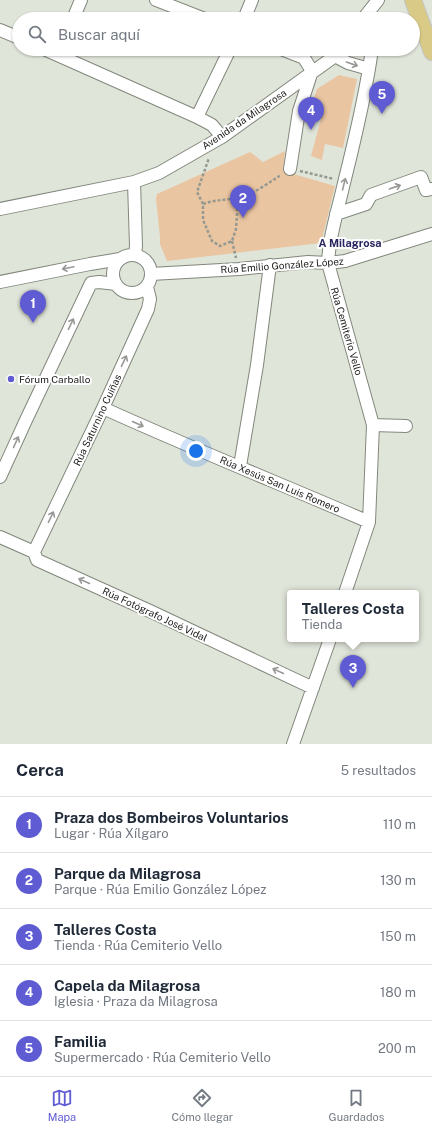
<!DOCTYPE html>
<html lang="es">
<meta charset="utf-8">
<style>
:root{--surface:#fff;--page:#f2f2f3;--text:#1f2937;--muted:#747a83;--line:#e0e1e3;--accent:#5f5bd3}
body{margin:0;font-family:"Public Sans",sans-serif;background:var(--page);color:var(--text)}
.you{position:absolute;left:196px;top:451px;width:14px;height:14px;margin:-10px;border:3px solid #fff;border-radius:50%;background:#1a73e8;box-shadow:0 0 0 6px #1a73e833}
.badge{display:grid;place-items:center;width:26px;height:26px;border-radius:50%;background:var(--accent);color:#fff;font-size:13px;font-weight:700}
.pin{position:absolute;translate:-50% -33px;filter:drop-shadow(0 1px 2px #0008)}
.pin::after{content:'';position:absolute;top:21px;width:14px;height:12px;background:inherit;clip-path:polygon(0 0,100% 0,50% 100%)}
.popup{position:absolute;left:287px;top:590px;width:132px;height:52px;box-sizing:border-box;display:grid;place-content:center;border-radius:4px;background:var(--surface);filter:drop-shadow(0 1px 3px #0005);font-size:13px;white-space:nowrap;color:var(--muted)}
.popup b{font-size:15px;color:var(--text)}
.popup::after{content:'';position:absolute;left:50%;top:100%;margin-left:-8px;border:8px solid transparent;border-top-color:var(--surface)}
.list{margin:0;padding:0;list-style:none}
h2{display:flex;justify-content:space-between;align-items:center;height:52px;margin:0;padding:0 16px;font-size:17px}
h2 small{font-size:13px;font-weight:400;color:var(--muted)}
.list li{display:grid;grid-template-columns:26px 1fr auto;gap:12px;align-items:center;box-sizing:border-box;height:56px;padding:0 16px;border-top:1px solid var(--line)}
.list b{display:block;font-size:15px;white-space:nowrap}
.list p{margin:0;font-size:13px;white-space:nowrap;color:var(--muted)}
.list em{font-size:13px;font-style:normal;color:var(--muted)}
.icon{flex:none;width:22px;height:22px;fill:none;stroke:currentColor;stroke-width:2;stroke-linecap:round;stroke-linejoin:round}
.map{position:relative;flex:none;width:432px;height:744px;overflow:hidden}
.search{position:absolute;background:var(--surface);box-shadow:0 1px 3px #0004;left:12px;right:12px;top:12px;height:44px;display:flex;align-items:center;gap:10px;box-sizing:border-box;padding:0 14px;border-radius:22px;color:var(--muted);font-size:15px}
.sheet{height:332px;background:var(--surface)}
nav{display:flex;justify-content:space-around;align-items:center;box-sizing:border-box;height:56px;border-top:1px solid var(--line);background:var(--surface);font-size:11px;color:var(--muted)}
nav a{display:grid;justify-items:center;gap:2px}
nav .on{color:var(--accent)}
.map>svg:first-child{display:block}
.green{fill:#eac5a1}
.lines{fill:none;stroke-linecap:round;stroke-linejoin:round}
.minor-casing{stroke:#82877c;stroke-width:14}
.major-casing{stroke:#c3c4c3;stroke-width:18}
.path{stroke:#959991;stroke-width:2.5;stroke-dasharray:3 2;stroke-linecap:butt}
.minor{stroke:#fff;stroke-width:12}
.major{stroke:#d9ca88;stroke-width:16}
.oneway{stroke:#989997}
.poi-dot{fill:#5f5bd3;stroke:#fff;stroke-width:1.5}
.labels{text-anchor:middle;stroke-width:4;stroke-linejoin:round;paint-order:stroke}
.street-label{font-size:10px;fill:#1a1c18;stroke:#fff}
.poi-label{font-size:10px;fill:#1a1c18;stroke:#fff;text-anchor:start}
.neighbourhood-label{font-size:11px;font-weight:bold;fill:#272660;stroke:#fff}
</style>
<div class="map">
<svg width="432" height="744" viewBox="0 0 432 744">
<rect width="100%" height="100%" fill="#e0e5da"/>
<!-- green -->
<path class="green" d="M339 75 357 79 343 148 325 144 322 160 311 156 322 115 309 112 317 89Z
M285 151 283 171 335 186 321 243 167 261 160 244V237L156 199 157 194 250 152 263 162Z"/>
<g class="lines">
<!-- minor casing -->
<g class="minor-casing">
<path id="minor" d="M156 0 205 19
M73 19 81 0
M244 19 252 0
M363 19 378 0
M0 30 19 38
M44 49 197 117 212 125 222 137
M281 49 304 58 312 71 299 111 290 169
M335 56 348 63 369 69
M197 117 230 49
M134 182 136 246 135 255
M0 209 134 182 159 173 222 137 335 56 340 49
M336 214 366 204 371 195 421 177 426 190 432 189
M113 274a19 19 0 1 1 38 0a19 19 0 1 1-38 0Z
M151 274 239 269 308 262 328 263 345 261 432 234
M0 282 90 264 120 259
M103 408C191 448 281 484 369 522
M373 425 406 426
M240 466 257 365 270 265
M0 477 26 420 91 283 99 282 116 284
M0 537 34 552 37 560 152 612 313 688
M34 552 103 408 148 309 150 299 147 287
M345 593 369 522 373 425 328 263C329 236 338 210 344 183 355 139 366 94 372 49
M293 744 330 639"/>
</g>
<!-- major casing -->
<g class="major-casing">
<path id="major" d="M413 0 432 52"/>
</g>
<!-- path -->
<path class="path" d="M300 171 334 179
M238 198 236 229 232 241 220 246 212 241 203 220V204C214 200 225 200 237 198 253 195 268 183 281 175
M203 204 197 192 209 158
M232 241 236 258"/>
<!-- minor -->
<use href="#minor" class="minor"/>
<!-- major -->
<use href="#major" class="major"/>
</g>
<!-- one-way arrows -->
<defs><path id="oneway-shaft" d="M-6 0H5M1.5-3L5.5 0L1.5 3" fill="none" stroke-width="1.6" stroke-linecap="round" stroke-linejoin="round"/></defs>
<g class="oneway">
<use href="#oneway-shaft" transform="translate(352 64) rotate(19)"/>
<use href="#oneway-shaft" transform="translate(344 184) rotate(-76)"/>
<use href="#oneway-shaft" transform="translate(395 187) rotate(-19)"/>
<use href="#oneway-shaft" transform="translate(68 268) rotate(168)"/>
<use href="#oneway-shaft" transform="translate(71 324) rotate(-64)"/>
<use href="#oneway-shaft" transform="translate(124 361) rotate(-65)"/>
<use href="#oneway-shaft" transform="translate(138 424) rotate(24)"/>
<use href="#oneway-shaft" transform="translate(16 442) rotate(-66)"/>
<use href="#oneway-shaft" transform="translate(51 517) rotate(-64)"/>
<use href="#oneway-shaft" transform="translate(84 581) rotate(-156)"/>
<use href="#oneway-shaft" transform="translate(278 671) rotate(-155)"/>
</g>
<!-- markers -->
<circle class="poi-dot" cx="11" cy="379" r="4"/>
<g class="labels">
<!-- street labels -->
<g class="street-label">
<text transform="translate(244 119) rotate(-34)" y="4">Avenida da Milagrosa</text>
<text transform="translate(282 265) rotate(-4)" y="4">Rúa Emilio González López</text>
<text transform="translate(347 331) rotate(74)" y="4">Rúa Cemiterio Vello</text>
<text transform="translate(97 420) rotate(-65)" y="4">Rúa Saturnino Cuíñas</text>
<text transform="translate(280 484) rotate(23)" y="4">Rúa Xesús San Luis Romero</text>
<text transform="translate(155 614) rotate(25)" y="4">Rúa Fotógrafo José Vidal</text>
</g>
<!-- poi labels -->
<g class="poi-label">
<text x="19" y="383">Fórum Carballo</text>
</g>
<!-- neighbourhood labels -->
<g class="neighbourhood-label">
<text x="350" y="247">A Milagrosa</text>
</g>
</g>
</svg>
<div class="you"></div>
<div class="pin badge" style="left:33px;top:323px">1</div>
<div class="pin badge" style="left:243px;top:218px">2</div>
<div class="pin badge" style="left:353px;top:688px">3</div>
<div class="popup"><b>Talleres Costa</b>Tienda</div>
<div class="pin badge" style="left:311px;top:130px">4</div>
<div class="pin badge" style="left:382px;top:114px">5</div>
<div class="search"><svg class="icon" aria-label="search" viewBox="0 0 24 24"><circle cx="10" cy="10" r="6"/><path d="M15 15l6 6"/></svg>Buscar aquí</div>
</div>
<section class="sheet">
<h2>Cerca<small>5 resultados</small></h2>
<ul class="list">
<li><span class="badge">1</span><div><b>Praza dos Bombeiros Voluntarios</b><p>Lugar · Rúa Xílgaro</p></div><em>110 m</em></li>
<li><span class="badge">2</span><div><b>Parque da Milagrosa</b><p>Parque · Rúa Emilio González López</p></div><em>130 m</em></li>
<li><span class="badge">3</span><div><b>Talleres Costa</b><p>Tienda · Rúa Cemiterio Vello</p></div><em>150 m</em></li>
<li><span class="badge">4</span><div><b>Capela da Milagrosa</b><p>Iglesia · Praza da Milagrosa</p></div><em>180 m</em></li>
<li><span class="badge">5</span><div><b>Familia</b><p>Supermercado · Rúa Cemiterio Vello</p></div><em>200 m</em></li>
</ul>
</section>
<nav>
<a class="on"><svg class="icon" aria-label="map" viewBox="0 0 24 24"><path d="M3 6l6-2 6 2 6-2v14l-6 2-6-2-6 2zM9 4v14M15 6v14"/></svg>Mapa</a>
<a><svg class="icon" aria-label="directions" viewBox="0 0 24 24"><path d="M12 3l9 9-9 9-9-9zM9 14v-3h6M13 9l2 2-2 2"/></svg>Cómo llegar</a>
<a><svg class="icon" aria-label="saved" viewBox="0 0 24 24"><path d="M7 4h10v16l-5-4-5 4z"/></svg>Guardados</a>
</nav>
